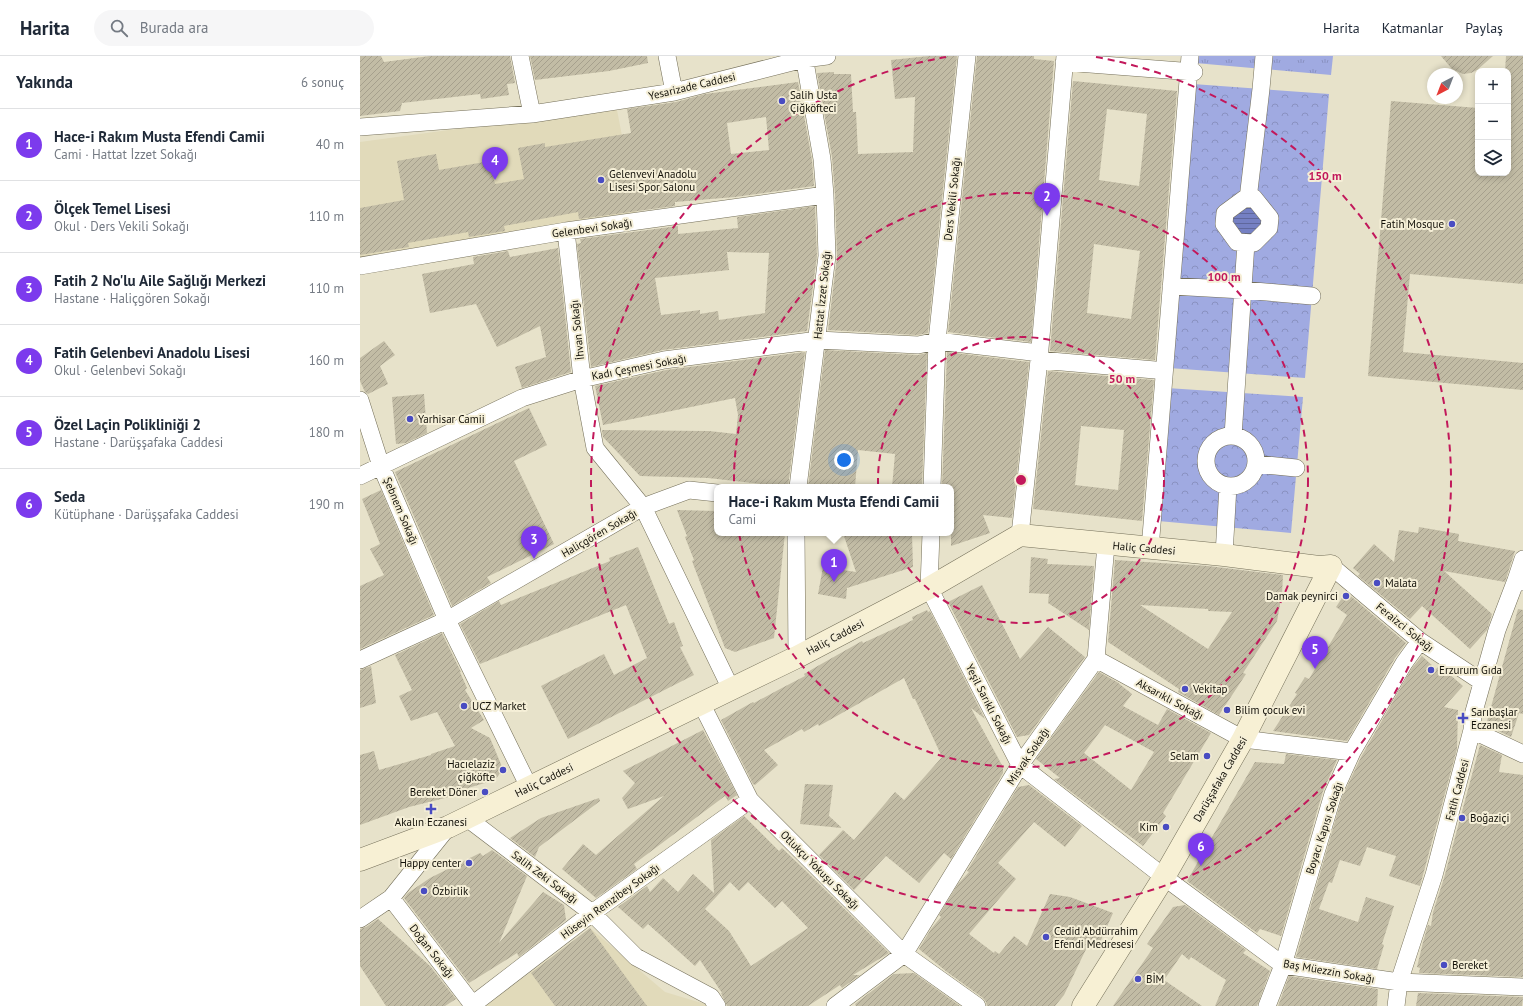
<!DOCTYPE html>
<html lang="tr">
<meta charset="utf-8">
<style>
:root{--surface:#fff;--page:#f6f6f7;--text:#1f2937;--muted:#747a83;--line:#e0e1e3;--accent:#7c3aed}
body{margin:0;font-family:"PT Sans",sans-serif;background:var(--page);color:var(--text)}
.controls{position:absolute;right:12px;top:12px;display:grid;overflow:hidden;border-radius:8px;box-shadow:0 2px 6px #0003}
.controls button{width:36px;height:36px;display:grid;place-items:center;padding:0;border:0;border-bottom:1px solid var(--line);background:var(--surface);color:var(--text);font:20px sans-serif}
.compass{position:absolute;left:1067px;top:12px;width:36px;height:36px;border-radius:50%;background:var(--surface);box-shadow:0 2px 6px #0003;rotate:222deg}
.you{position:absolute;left:484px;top:404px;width:14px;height:14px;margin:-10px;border:3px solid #fff;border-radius:50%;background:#1a73e8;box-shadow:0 0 0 6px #1a73e833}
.badge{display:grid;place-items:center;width:26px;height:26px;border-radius:50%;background:var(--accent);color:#fff;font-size:13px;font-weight:700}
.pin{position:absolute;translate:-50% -33px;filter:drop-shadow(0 1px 2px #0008)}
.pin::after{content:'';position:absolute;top:21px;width:14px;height:12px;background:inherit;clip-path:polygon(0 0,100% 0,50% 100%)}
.popup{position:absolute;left:354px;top:428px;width:240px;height:52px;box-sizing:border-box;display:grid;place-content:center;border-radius:8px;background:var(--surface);filter:drop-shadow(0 1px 3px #0005);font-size:13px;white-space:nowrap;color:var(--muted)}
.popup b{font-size:15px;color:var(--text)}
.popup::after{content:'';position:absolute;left:50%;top:100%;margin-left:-8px;border:8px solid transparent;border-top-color:var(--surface)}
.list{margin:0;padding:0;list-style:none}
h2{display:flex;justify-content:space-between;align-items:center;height:52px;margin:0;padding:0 16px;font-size:17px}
h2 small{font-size:13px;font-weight:400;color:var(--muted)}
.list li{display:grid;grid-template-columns:26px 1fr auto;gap:12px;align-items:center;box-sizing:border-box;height:72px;padding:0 16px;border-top:1px solid var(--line)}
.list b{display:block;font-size:15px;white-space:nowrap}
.list p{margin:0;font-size:13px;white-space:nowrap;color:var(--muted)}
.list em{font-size:13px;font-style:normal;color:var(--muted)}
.icon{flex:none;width:22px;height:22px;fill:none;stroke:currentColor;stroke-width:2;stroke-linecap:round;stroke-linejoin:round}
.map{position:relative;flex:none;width:1163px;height:950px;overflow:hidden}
header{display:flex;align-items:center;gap:24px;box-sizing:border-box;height:56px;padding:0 20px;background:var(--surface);border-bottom:1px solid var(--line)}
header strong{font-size:19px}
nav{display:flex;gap:22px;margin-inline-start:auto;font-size:14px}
.search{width:280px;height:36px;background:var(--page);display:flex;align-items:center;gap:10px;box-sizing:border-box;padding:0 14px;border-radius:22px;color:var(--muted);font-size:15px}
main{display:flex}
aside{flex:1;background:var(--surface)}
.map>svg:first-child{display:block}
.built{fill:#e1daba}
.grass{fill:url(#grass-tufts)}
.park{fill:url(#park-crowns)}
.water{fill:url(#water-rules)}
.building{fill:url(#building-hatch);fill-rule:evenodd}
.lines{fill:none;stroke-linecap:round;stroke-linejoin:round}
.street-casing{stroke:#746f59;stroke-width:18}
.secondary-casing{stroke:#746f59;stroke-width:23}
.street{stroke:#fff;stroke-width:17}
.secondary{stroke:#f7f0d4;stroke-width:22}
.ring{fill:none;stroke:#c2185b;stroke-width:2;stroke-dasharray:7 5}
.poi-dot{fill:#494cc2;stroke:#f5efd7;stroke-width:1.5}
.labels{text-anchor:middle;stroke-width:4;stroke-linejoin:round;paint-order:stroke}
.street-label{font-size:11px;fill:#110f07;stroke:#f5efd7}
.poi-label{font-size:11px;fill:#110f07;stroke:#f5efd7;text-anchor:start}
.centre{fill:#c2185b;stroke:#f5efd7;stroke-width:2}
.ring-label{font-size:12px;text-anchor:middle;font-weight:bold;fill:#c2185b;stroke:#f5efd7;stroke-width:4;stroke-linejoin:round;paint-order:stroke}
</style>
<header>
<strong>Harita</strong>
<div class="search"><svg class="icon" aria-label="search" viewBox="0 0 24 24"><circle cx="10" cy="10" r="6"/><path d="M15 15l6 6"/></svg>Burada ara</div>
<nav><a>Harita</a><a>Katmanlar</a><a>Paylaş</a></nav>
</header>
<main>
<aside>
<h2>Yakında<small>6 sonuç</small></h2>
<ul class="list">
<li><span class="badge">1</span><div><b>Hace-i Rakım Musta Efendi Camii</b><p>Cami · Hattat İzzet Sokağı</p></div><em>40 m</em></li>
<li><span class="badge">2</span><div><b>Ölçek Temel Lisesi</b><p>Okul · Ders Vekili Sokağı</p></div><em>110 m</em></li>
<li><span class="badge">3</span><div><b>Fatih 2 No'lu Aile Sağlığı Merkezi</b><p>Hastane · Haliçgören Sokağı</p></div><em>110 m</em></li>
<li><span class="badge">4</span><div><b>Fatih Gelenbevi Anadolu Lisesi</b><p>Okul · Gelenbevi Sokağı</p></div><em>160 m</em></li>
<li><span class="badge">5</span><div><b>Özel Laçin Polikliniği 2</b><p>Hastane · Darüşşafaka Caddesi</p></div><em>180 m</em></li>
<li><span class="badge">6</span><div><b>Seda</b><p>Kütüphane · Darüşşafaka Caddesi</p></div><em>190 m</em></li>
</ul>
</aside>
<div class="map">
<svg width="1163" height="950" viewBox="0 0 1163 950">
<defs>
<pattern id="grass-tufts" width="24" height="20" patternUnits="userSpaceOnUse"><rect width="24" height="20" fill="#a0aae1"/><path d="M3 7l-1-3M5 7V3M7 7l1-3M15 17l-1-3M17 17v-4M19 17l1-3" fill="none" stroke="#8991c0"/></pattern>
<pattern id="park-crowns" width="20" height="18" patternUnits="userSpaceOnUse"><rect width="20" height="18" fill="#a0aae1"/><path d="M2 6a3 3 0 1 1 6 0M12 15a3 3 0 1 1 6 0" fill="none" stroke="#8991c0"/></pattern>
<pattern id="water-rules" width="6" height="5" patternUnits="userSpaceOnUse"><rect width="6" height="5" fill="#7580c3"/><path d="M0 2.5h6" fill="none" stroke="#5f679c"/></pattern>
<pattern id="building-hatch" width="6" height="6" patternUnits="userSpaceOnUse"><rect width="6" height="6" fill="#c2bca5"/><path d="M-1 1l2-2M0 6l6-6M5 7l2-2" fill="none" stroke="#a6a08d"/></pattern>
</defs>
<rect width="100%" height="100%" fill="#e7e2ca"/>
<!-- built -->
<path class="built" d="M257 54 278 162 0 204V86L193 60Z
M230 872 305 936 345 948 347 950H125Z"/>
<!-- grass -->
<path class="grass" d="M835 0H973L971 19 835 7Z"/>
<!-- park -->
<path class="park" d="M833 28 969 38 945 322 809 312Z
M807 332 943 341 931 477 798 465Z"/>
<!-- water -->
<path class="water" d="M884 148 906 155 895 185 873 175 872 162Z"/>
<!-- building -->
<path class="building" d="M0 0H21L24 6 70 0H150L155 27 147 28 149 39 121 43 120 38 42 47 40 55 0 60Z
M170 0H287L288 7 249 15 175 24Z
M569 0H597L568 277 557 279 468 274 477 201 475 139 472 101 457 17 474 16V18H491L493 56H496L498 98 553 96 555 41 535 43 531 4Z
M617 0H674V3L694 5 671 286 588 276Z
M1081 0H1133L1117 14 1111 17 1103 18 1092 13Z
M1146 0H1163V228L1050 218 1043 296 1163 307V334L1008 320 1031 45 1118 52V117H1148V15H1145Z
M713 25 817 35 795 304 690 295ZM747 53 787 58 779 130 739 124ZM734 188 780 195 771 263 727 257Z
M438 26 452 104 454 130 375 141 315 146V150L219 163 218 156 144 170 145 175 109 181 108 176 48 187 49 191 0 199V152L44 144 37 105 76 98 79 114 130 105 135 128 164 123 158 92 185 87V91L271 77 267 53 316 46 345 38ZM406 61 409 94 371 98 367 67Z
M455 150 457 200 447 275 303 294 231 311 217 188 221 187 220 183 318 170V178L378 172 377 161ZM367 196 409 197 405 257 359 264 358 255 340 258V254L301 259 295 222 369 214Z
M198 192 211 316 162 332 155 311 186 301 180 270 137 291 116 248 70 257 62 218 114 208 113 201 148 195 150 201Z
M24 285 35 299 20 310 28 328 8 338 5 336 0 325V302Z
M465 294 558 299 567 297 562 431H532L535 398 498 394 495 431H448Z
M445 296 428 431 348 422 280 420 243 381 242 374 349 375 376 378 378 359 375 342 243 369 235 330 306 314Z
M587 296 669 306 652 462 623 459 630 477 591 490V431H582Z
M688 315 794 324 782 465 673 453ZM721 370 764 374 758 434 715 429Z
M64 338 67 377 46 387 36 388 32 341Z
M169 352 187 389 154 405 194 488 127 521 131 527 92 550 35 416Z
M21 434 74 559 0 593V530L24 519 10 493 20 488 2 443Z
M317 454 357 455V477H425L414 582 375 596 365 592 332 505 334 504 325 481 327 480Z
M1059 471 1099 478 1098 485 1155 495 1145 526 1084 515 1132 558 1127 574 1110 593 1062 550 1050 563 998 520 1000 518 993 512 1014 488 1034 506 1039 474 1058 477Z
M552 478 553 511 487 532 486 543 458 538 463 511 496 516 484 480Z
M278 491 309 568 314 566 323 590 320 591 334 619 208 683 181 630 244 598 254 619 287 602 266 549 120 608 100 568 139 545 141 549 250 505 249 502Z
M671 501 688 503 687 508 734 510 729 574 688 547 689 538 669 537Z
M755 504 848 510 923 519 922 538 917 565 883 617 886 618 859 659 818 636 819 633 748 586ZM780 549 848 553V555L872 556 848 593Z
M622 529 660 603 688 571 725 601 669 679 657 681 588 546Z
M986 536 1046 587 1035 602 987 685 913 675 937 638 935 637 945 621 949 623 987 559 976 551Z
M1158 553 1163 554V658L1159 657 1151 681 1126 669Z
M567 554 568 556 570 555 625 663 611 652 643 711V717L591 803 584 797 559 827 526 800 494 834 459 799 483 774 494 784 535 736 544 744 582 701 555 643H553L544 622 459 670 458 668 444 676 442 673 404 694 418 709 395 729 393 728 361 664 393 646 394 647 420 633 445 620 444 618 456 611 502 585 503 587 553 564 552 561Z
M82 577 101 616H100L107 632 105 634 124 664 111 672 130 682 143 713 135 724 108 732 101 738 49 751 0 769V699L14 695 19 714 71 699V698L95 690 77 656 51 665 39 640 52 634 35 599Z
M1062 600 1076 613 1079 610 1081 611 1103 630 1084 651 1098 654 1097 693 1060 830 1029 820 1036 800 1007 791 1000 810 980 804 972 827 969 826 959 853 998 866 1006 841 1034 850 1022 888 1024 889 1017 913 936 901 982 741 1001 701 1052 612Z
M11 610 16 647 0 652V614Z
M739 616 757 626 772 638 763 650 798 669 807 653 851 677 803 757 806 760 783 790 694 723 700 722 676 703ZM745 669 794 696 771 734 724 697Z
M343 674 377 739 368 745 365 740 274 808 277 813 236 842 202 813 223 788 236 799 304 740 268 753 262 742 275 727 263 715Z
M1120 689 1142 699 1139 716 1163 719V921L1059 917 1060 912 1057 911 1063 886 1068 869 1071 870 1073 856 1084 822Z
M926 698 977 704 963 735 921 880 900 873 897 877 827 825 895 706 924 708Z
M445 728 473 729 469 760 482 772 440 768Z
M669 729 722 770 705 791 674 766 638 807 656 823 609 878 634 897 635 895 639 898 654 880 667 890 690 838 710 841 753 857 737 893 729 887 704 939 695 950H627L626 946 623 942 587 916 559 893 571 873 581 861 579 859 598 828 609 816 607 815 658 731Z
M239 742 240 745 179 791 175 801 150 782 181 762Z
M384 760 419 795 422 792 445 814 529 897 493 919H500L482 932 480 929 448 950H367L361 937H362L340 904 335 910 288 868 283 873 258 851 287 830 290 836 303 822 318 836 333 818 354 837 351 784ZM370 826 379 835 388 826 415 852 422 845 448 872 391 910 369 875 345 853Z
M132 794 167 820 139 887 183 836 204 849 206 864 159 901 157 897 109 927 44 842 48 837 70 822 120 797 123 800Z
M825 849 886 894 883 897 910 915 897 950H855L866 924 831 901 829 904 822 898 804 924 842 950H753L793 892 787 888 813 851Z
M18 863 70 910 96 943 85 950H26L0 910V873L6 871Z
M230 872 287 950H195L171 917Z
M554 917 600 950H496L495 948 534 918Z
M929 920 1018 933 1017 950H918Z
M1058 937 1163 941 1162 950H1056Z"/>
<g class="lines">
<!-- street casing -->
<g class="street-casing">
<path id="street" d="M160 0 172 58
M307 0 314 36
M704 6 834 16
M0 71 172 58 314 36 444 3 467 0
M894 142 910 162 909 172 894 187 877 186 864 168 865 157 884 143Z
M888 143 901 33 904 0
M206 175 222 323 235 392 283 451 371 633
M0 210 206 175 465 139
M811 230 883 234 952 240
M679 304 795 314
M0 344 21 410 87 564 169 731
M846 405a25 25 0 1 1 50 0a25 25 0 1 1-50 0Z
M873 380 886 187
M896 408 936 412
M0 420 162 342 222 323 304 304 458 284 558 289 577 285 680 297
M438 431 467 200 465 139 462 103 444 0
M572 431 577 285 607 0
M436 477 437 601
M571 477 569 532 660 709 804 821 923 909 1039 926 1163 931
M660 479 679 304 705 0
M790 493 830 0
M864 499 868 430
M971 510 1060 585 1122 626
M1156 524 1163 503
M736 603 883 683 992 696
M0 604 87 564 283 451 329 434 357 437
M341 647 390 744 544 898 617 950
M1112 674 1163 698
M107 762 232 857 276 901 351 941 357 950
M31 842 113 949
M0 863 31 842 88 771
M111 950 232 857 390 744
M475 950 544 898 660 709 736 603 746 489
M907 950 923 909 973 738 992 696 1044 607 1060 585
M1036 950 1039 926 1074 819 1112 674 1113 659 1137 574 1156 524 1163 526"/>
</g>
<!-- secondary casing -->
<g class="secondary-casing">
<path id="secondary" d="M0 804 88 771 437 601 569 532 660 479 864 499 959 511 971 510 883 683 804 821 723 950"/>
</g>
<!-- street -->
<use href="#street" class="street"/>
<!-- secondary -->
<use href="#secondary" class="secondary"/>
</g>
<!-- distance rings -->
<g class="ring">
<circle cx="661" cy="424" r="143"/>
<circle cx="661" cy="424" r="287"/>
<path d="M736 1A430 430 0 1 1 586 1"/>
</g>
<!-- markers -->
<g class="poi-dot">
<circle cx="422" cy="45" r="4"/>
<circle cx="241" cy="124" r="4"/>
<circle cx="1092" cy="168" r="4"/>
<circle cx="50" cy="363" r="4"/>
<circle cx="1017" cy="527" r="4"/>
<circle cx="986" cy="540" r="4"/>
<circle cx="1071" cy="614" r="4"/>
<circle cx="825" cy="633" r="4"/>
<circle cx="104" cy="650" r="4"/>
<circle cx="867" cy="654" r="4"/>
<path d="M1101 656h4v4h4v4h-4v4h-4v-4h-4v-4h4z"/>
<circle cx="847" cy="700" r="4"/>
<circle cx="143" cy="714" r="4"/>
<circle cx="125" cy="736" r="4"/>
<path d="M69 747h4v4h4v4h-4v4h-4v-4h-4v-4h4z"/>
<circle cx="1102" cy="762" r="4"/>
<circle cx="806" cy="771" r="4"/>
<circle cx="109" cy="807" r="4"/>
<circle cx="64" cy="835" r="4"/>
<circle cx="686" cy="881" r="4"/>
<circle cx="1084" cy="909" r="4"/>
<circle cx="778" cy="923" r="4"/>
</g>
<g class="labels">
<!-- street labels -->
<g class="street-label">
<text transform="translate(332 30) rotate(-13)" y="4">Yesarizade Caddesi</text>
<text transform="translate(592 143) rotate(-84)" y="4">Ders Vekili Sokağı</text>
<text transform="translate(232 172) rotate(-8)" y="4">Gelenbevi Sokağı</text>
<text transform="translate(462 239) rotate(-84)" y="4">Hattat İzzet Sokağı</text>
<text transform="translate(217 274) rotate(-96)" y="4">İhvan Sokağı</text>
<text transform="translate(279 311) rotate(-11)" y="4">Kadı Çeşmesi Sokağı</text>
<text transform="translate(41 455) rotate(67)" y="4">Şebnem Sokağı</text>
<text transform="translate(239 477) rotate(-30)" y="4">Haliçgören Sokağı</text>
<text transform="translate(784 492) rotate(5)" y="4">Haliç Caddesi</text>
<text transform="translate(1045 571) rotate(39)" y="4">Feraizci Sokağı</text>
<text transform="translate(475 581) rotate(-28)" y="4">Haliç Caddesi</text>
<text transform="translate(810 643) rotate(28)" y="4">Aksarıklı Sokağı</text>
<text transform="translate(629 648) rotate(63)" y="4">Yeşil Sarıklı Sokağı</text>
<text transform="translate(668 700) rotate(-56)" y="4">Misvak Sokağı</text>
<text transform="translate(860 723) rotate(-60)" y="4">Darüşşafaka Caddesi</text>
<text transform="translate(184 724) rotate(-26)" y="4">Haliç Caddesi</text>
<text transform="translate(1097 734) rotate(-75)" y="4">Fatih Caddesi</text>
<text transform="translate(964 772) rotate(-72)" y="4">Boyacı Kapısı Sokağı</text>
<text transform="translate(460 814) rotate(45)" y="4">Otlukçu Yokuşu Sokağı</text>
<text transform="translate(185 821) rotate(37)" y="4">Salih Zeki Sokağı</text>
<text transform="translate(250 845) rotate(-36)" y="4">Hüseyin Remzibey Sokağı</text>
<text transform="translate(72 895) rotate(52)" y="4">Doğan Sokağı</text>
<text transform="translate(969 915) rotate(10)" y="4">Baş Müezzin Sokağı</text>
</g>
<!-- poi labels -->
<g class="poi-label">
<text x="430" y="43">Salih Usta<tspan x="430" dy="13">Çiğköfteci</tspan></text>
<text x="249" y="122">Gelenvevi Anadolu<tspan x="249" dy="13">Lisesi Spor Salonu</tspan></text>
<text x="1084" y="172" text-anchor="end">Fatih Mosque</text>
<text x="58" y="367">Yarhisar Camii</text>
<text x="1025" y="531">Malata</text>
<text x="978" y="544" text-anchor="end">Damak peynirci</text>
<text x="1079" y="618">Erzurum Gıda</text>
<text x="833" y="637">Vekitap</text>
<text x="112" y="654">UCZ Market</text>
<text x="875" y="658">Bilim çocuk evi</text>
<text x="1111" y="660">Sarıbaşlar<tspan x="1111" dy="13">Eczanesi</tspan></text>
<text x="839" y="704" text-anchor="end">Selam</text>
<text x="135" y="712" text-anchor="end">Hacıelaziz<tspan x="135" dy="13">çiğköfte</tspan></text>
<text x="117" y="740" text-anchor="end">Bereket Döner</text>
<text x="1110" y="766">Boğaziçi</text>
<text x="71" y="770" text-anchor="middle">Akalın Eczanesi</text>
<text x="798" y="775" text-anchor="end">Kim</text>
<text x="101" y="811" text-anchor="end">Happy center</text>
<text x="72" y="839">Özbirlik</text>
<text x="694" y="879">Cedid Abdürrahim<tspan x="694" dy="13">Efendi Medresesi</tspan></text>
<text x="1092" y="913">Bereket</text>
<text x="786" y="927">BİM</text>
</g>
</g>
<circle cx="661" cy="424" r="6" class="centre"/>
<g class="ring-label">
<text x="965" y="124">150 m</text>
<text x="864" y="225">100 m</text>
<text x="762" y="327">50 m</text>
</g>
</svg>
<div class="controls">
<button>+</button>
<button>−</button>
<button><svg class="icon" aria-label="layers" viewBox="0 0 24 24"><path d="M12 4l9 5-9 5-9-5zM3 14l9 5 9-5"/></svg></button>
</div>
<svg class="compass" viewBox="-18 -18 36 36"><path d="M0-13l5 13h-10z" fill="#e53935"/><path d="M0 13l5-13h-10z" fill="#747a83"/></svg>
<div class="you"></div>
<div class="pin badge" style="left:474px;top:526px">1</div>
<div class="popup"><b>Hace-i Rakım Musta Efendi Camii</b>Cami</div>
<div class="pin badge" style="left:687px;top:160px">2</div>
<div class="pin badge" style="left:174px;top:503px">3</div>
<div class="pin badge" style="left:135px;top:124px">4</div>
<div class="pin badge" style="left:955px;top:613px">5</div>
<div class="pin badge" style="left:841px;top:810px">6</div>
</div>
</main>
